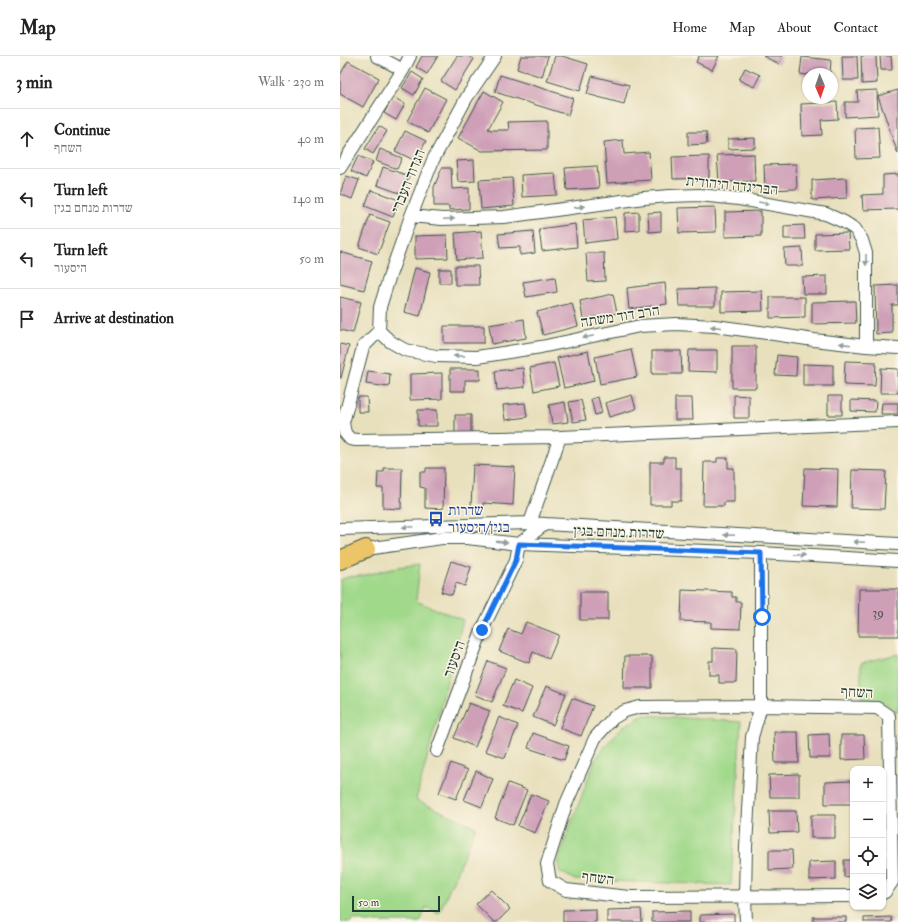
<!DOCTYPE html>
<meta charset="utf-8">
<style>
:root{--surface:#fff;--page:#f2f2f2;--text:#222;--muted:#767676;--line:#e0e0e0}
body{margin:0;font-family:"IM FELL Double Pica","Frank Ruhl Libre",serif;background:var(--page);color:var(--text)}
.controls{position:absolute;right:12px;bottom:12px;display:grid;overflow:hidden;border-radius:8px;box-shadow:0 1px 3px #0004}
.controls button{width:36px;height:36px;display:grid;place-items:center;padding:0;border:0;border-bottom:1px solid var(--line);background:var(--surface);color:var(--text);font:20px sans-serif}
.compass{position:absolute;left:462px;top:12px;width:36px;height:36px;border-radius:50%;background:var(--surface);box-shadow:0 1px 3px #0004;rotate:178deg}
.scale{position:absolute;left:12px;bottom:10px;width:88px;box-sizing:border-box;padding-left:4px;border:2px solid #1f3d34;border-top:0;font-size:11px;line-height:14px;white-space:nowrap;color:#1f3d34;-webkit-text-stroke:3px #fcf5e5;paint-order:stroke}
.stop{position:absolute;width:12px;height:12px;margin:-9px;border:3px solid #1a73e8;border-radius:50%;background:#fff}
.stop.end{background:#1a73e8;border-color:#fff;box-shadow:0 1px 4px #0008}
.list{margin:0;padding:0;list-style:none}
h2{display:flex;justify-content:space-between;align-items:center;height:52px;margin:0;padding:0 16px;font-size:17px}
h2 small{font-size:13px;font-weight:400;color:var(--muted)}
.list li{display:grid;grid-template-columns:26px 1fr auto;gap:12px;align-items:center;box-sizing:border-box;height:60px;padding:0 16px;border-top:1px solid var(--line)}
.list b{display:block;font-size:15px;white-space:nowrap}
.list p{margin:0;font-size:13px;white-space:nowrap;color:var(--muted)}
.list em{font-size:13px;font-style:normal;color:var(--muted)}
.icon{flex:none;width:22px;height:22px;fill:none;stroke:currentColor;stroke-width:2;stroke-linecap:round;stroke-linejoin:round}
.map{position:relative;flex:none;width:558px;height:866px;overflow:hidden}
header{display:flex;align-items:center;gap:24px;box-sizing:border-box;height:56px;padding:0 20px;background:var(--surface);border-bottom:1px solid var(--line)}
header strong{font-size:19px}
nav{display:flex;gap:22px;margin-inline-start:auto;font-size:14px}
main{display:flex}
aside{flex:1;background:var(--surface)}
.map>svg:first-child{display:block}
.green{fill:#a1d98b;stroke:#608b60}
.building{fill:#ce9fb7}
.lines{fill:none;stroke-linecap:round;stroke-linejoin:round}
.minor-casing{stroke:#3d5549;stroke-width:14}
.highway-casing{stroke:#3d5549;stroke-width:20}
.minor{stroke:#fff;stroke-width:12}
.highway{stroke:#edc569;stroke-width:18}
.oneway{fill:#8f9e9a}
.route{stroke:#1a73e8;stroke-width:5}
.labels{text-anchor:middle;stroke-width:3;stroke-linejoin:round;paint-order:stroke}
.number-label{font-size:13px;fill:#4b5655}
.street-label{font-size:15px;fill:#1f3d34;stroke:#fcf5e5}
.transit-label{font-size:15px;fill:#164399;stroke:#fcf5e5;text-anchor:start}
</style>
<header>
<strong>Map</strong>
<nav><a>Home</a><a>Map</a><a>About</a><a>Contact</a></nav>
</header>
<main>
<aside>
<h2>3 min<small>Walk · 230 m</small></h2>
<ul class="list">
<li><svg class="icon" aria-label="ahead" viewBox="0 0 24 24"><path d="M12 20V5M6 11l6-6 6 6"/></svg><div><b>Continue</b><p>השחף</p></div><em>40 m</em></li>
<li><svg class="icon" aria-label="left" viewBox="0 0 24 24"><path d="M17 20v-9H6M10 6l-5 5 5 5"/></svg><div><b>Turn left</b><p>שדרות מנחם בגין</p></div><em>140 m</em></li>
<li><svg class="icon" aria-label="left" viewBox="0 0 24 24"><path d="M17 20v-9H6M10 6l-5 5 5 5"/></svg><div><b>Turn left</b><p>היסעור</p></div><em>50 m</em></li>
<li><svg class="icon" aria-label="arrive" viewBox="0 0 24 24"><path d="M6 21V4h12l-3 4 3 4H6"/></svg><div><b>Arrive at destination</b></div></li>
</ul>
</aside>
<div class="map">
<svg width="558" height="866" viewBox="0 0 558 866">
<rect width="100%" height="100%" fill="#fcf5e5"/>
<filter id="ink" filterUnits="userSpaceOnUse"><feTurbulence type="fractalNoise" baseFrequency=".025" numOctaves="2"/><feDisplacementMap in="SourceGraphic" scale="8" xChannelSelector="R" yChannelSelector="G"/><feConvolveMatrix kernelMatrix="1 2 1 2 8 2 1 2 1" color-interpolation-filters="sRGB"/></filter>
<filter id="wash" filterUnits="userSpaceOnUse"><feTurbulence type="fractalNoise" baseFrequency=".012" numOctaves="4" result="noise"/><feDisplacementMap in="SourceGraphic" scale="16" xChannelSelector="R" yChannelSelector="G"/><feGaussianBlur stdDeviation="0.9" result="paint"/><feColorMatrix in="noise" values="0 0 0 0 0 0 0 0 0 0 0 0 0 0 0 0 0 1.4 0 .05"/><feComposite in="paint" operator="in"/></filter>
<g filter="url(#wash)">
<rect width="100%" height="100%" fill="#e8e0bd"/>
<!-- green -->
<path class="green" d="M80 508 76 545 123 564 76 744 136 771 99 857 86 851 80 866H26L12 862 11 866H0V524L8 521 26 519 52 512Z
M558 598V657C548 645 536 644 521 643V607Z
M304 659 401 666 391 829 235 824 219 815V801L255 704 267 688 282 671Z"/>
<g id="blocks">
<!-- building -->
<path class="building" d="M82 0H98L87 18 76 11Z
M117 0H128L134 3 115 34 101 25Z
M181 0H208L202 21 177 13Z
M215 0H222L248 8 240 35 207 25Z
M359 0H379L372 14 356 6Z
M423 0H442L439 8Z
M502 0H517L518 24H503Z
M521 0H536L537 27 522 28Z
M540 0H551L552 14H541Z
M462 1 491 4 490 18H468V19L460 18Z
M8 5 39 22 23 51 0 38V19Z
M405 12 420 19 414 31 399 24Z
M72 16 83 23 74 39 62 32Z
M160 19 233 42 228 59 155 36Z
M252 20 289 29 284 48 247 38Z
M85 32 106 43 88 77 67 65Z
M537 34 538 59 505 61V46H518L517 35Z
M558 34V98L538 40Z
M144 35 163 46 148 73 152 74H169L168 66 207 65V94L142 95 118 82Z
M53 41 65 48 56 64 44 57Z
M497 46 498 63 481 64 482 79 462 80 461 48Z
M39 70 47 75 33 98 25 93Z
M538 71 540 102 516 103 515 72Z
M65 75 86 85 76 105 55 95Z
M348 76H366L367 88 348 89Z
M415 82V92L388 93V83Z
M283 84 284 98 309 96 311 124 267 127 264 86Z
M40 93 62 102 57 113 36 105Z
M414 98 415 125 379 126 377 99Z
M18 100 33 106 26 122 11 115Z
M369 100V122L333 123 332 101Z
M134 104 135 125 118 126 116 105Z
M456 108 457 133 425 134 424 109Z
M257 110 259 132 227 134 225 112Z
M43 111 69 120 62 138 37 129Z
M102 112H111L112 133 129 132V153L109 154V150H94V131Z
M215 117 217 139 182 141 181 119Z
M558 118V153L523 154 522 139 543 138V119Z
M6 120 19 124 12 143 0 138Z
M172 122 174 150 141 153 139 124Z
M506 122 507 142 472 144V124Z
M31 134 59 144 53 161 25 150Z
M375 151 376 176 339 177 338 152Z
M421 155V180L385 181V156Z
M299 156V174L285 175V157Z
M321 156V175L309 176 308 157Z
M30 159 50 166 38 198 19 191Z
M275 161 277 183 245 187 243 164Z
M235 168 237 191 202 195 199 173Z
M464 169 465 183H444V170Z
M141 175 143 202 117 204 115 177Z
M193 175 195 197 180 199V191L160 192 158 178Z
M508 177 509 193 475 194V178Z
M107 179 108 202 75 203V180Z
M462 192 463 210H445L444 193Z
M0 196 32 205 24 234 0 228Z
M246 197H264L265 225 248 226Z
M115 210H138L139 229H115Z
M75 212 90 216 80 260 64 256Z
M99 213H111V227H99Z
M487 220V238H463L462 221Z
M215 221 217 236 186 241 183 226Z
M325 227 327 248 289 253 287 232Z
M558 229V249H552V277L536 278 535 230Z
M375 232V250H339L338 233Z
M422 235 423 255 381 256V236Z
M273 238 277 257 243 263 240 245Z
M0 241 21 246 13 277 0 274Z
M430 241H465V261L430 262Z
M515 245 516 267 472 268V246Z
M232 247 238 270 203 279 197 256Z
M184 263 186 282 152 288 149 269Z
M104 270H144V287H104Z
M0 288 9 290 1 322H0Z
M392 290H416V332H392Z
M291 293 297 321 260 328 255 301Z
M349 294H377V316L348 315Z
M248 295 254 325 224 332 217 302Z
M312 295H341L342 318H312Z
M437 299 457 301 456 320 435 319Z
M505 305 536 306 535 330 504 329Z
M214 307 219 330 194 335 190 312Z
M463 308 493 309V330H463Z
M183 312 185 331 157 334 155 315Z
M541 312 558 313V337H540Z
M110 313H140V324H125V335H110Z
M28 315 50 318 49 331 26 328Z
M102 317V343L70 344V318Z
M292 339 296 353 269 361 265 347Z
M394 339 409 340V362H394Z
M488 340H502V359H488Z
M18 341H27L28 356H18Z
M258 341 262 357 255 359 251 343Z
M335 342H352L353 364H335Z
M241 344 246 364 233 366 229 346Z
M511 344 536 345 535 356 511 355Z
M225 346 228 366 212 368 209 349Z
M185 347 187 361 165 364 163 349Z
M542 347H558V358H541Z
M78 354H97V370H78Z
M115 359H131V377L115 378Z
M324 401H335V412H341V445H331V449H310V406H324Z
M377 402H388V412H394V446H384V450H363L364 406H377Z
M133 409 175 411 173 449 143 447V452L131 451Z
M44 412H62L61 453 43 452V432H37L38 416H44Z
M86 412H104L103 453 85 452V432L80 431V416H86Z
M465 412 498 413 497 451 463 450Z
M512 414 546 415 544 453 511 452Z
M111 505 131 511 125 530 116 527 112 539 101 536Z
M519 533H558V580H518Z
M342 534 392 536V541H396V546H401L400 573 371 572V566L341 565Z
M240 536H268V564H240Z
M186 566 219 579 209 603 193 596 189 607 159 595 168 573 181 578Z
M373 592 397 593 396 627H379V619H369V605H373Z
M285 600H312V632H284Z
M148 605 166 612 152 646 135 639Z
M174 624 192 632 182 657 163 650Z
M206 630 226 638 213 669 193 661Z
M232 642 253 650 241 680 220 672Z
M129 647 150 655 135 691 114 682Z
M159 661 178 669 165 702 145 695Z
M434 676H458L459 707H435Z
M193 677 229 690 224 704 188 692Z
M489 678 490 702H470L469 679Z
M501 679H524L525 703 501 704Z
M111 707 128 714 116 743 99 737Z
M136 715 153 723 142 751 124 744Z
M459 718V741H430L429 719Z
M513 725V748H485V726Z
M168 727 187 734 173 769 155 762Z
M191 738 209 745 195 777 178 770Z
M429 755H456L457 776 430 777Z
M471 759H495V782H471Z
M429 794H452L453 813 429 814Z
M504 804H513V820L504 821Z
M496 805V823L469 824V806Z
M151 834 170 853 157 866H154L136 848Z
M256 853V866H223V854Z
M301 853 302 866H267V854Z
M350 855V866H312V856Z
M394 858V866H360V859Z
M473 861H506V866H473Z
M551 861 552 866H524V862Z"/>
</g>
</g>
<g filter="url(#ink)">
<use href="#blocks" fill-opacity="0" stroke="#3d5549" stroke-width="1"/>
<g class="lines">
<!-- minor casing -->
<g class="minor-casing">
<path id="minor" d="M37 0 63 14
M0 112 63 14 70 0
M71 160 102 163 164 161 304 142 330 140 359 139 399 143 486 158 504 166 515 173 522 184 526 197V290
M39 275 23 291 3 367 5 377 10 383 16 384 220 381 558 366
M39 275 51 286 65 294 96 300 137 301 201 291 300 270 336 268 375 270 427 277 474 284 526 290 558 292
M39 275 40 251 49 222 71 160 93 104 127 41 155 0
M190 467 220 381
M0 473 190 467 205 468 558 488
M19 494 102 482H127L179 488 421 497 558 505
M97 695 142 574 176 504 179 488 205 468
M513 840 289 841 226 834 210 825 207 808 226 748 255 682 273 662 285 655 300 651 421 650 537 652 549 660 552 826 545 836 543 837
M406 866 405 841 406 791 412 681 421 650V497"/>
</g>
<!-- highway casing -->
<g class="highway-casing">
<path id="highway" d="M0 504 26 493"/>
</g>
<!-- minor -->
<use href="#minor" class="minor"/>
<!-- highway -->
<use href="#highway" class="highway"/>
</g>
<!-- one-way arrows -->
<defs><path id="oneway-solid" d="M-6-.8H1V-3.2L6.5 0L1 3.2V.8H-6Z"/></defs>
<g class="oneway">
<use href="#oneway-solid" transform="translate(424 147) rotate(10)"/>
<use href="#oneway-solid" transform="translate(239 151) rotate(-8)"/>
<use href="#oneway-solid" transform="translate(109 163) rotate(-2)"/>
<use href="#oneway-solid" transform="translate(526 204) rotate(90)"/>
<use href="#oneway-solid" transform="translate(376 271) rotate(-175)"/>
<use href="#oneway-solid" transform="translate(248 281) rotate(168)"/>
<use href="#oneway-solid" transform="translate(505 288) rotate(-173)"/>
<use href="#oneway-solid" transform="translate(119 300) rotate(-179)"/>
<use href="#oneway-solid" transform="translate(68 471) rotate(178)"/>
<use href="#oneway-solid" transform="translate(389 479) rotate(-177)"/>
<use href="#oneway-solid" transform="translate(162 486) rotate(7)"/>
<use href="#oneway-solid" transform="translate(519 486) rotate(-177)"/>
<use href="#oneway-solid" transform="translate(460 499) rotate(3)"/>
</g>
</g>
<g class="lines" filter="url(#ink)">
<!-- route -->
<path class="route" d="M142 574 176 504 179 488 421 497 422 561"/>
</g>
<!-- icons -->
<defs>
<g id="bus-bare" transform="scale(1.2)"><path d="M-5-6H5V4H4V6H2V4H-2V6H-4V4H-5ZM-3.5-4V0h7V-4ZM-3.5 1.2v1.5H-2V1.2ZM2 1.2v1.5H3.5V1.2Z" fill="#1a4fb4" stroke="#fcf5e5" stroke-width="2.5" paint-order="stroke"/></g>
</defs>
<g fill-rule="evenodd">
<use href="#bus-bare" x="96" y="463"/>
</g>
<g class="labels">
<!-- number labels -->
<g class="number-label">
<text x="538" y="561">39</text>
</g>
<!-- street labels -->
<g class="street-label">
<text transform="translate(68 125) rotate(-68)" y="5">הגדוד העברי</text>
<text transform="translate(392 129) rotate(6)" y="5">הבריגדה היהודית</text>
<text transform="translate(280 260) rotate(-9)" y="5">הרב דוד משתה</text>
<text transform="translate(279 476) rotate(2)" y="5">שדרות מנחם בגין</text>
<text transform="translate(114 603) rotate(-70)" y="5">היסעור</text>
<text transform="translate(517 636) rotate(3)" y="5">השחף</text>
<text transform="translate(258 822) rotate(7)" y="5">השחף</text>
</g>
<!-- transit labels -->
<g class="transit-label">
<text x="108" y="459">שדרות<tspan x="108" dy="17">בגין/היסעור</tspan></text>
</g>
</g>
</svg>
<div class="controls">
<button>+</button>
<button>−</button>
<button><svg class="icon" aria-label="locate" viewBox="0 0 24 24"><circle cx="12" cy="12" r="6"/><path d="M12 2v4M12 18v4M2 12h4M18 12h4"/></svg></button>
<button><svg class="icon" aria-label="layers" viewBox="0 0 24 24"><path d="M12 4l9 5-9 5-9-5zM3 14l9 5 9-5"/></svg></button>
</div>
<svg class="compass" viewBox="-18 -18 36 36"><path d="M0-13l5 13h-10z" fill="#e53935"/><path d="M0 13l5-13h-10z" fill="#767676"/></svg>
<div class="scale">50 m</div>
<div class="stop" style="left:422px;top:561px"></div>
<div class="stop end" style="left:142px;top:574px"></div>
</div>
</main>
